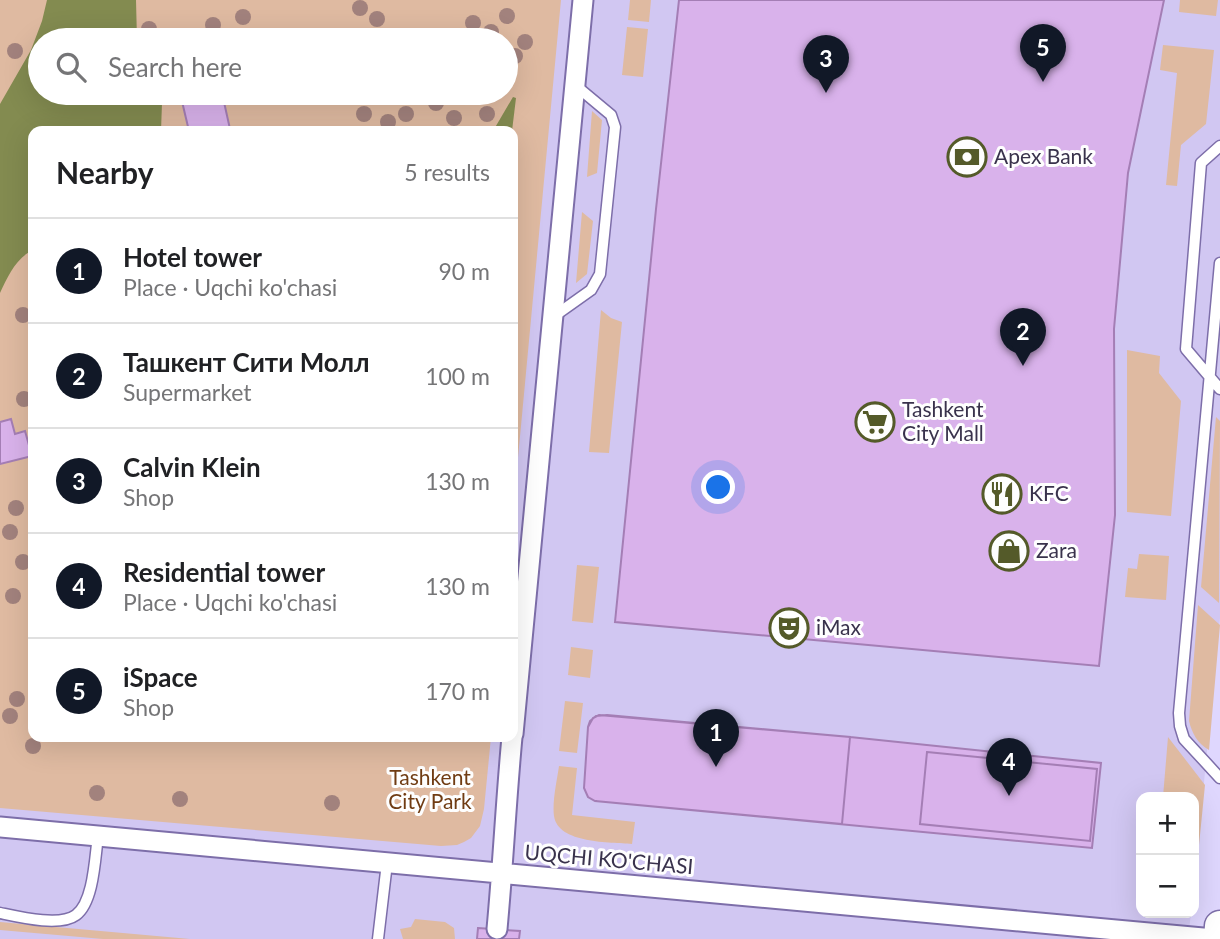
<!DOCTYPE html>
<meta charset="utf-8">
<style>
:root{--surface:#fff;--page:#f6f6f6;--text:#202124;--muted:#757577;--line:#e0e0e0;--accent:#111827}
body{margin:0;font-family:Lato,sans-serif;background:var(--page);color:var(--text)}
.controls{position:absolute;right:21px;bottom:21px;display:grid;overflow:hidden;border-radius:14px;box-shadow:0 7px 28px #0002}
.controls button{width:63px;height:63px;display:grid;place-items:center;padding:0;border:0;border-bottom:2px solid var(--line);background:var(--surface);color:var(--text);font:35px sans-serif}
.you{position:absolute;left:719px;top:488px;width:24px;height:24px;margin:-18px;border:5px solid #fff;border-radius:50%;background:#1a73e8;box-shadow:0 0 0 10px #1a73e833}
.badge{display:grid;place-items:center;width:46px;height:46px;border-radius:50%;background:var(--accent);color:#fff;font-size:23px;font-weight:700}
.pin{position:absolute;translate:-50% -58px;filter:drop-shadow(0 2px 4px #0008)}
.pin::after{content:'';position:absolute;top:37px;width:24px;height:21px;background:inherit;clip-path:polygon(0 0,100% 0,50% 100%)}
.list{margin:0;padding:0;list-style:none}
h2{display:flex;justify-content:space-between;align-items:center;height:91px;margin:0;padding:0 28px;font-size:30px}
h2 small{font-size:23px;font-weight:400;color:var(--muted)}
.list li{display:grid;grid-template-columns:46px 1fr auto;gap:21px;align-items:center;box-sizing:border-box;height:105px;padding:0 28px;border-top:2px solid var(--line)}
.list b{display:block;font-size:26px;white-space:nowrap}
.list p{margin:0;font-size:23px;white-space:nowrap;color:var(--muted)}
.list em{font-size:23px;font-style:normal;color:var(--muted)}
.icon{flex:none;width:38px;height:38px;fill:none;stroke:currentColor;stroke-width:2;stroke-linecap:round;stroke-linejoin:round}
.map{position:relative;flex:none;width:1220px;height:939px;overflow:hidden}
.search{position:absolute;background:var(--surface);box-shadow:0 7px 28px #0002;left:28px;top:28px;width:490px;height:77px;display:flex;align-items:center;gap:18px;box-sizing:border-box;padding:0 24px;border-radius:38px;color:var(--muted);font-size:26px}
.panel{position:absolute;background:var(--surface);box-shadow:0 7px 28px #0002;left:28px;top:126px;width:490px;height:616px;border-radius:14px}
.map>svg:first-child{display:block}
.built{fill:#d1c7f2;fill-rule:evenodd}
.green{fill:#dfbaa1;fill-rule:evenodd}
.water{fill:#838b50}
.building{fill:#d9b2eb;stroke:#a47eb5;stroke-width:2}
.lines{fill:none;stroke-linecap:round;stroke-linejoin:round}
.lane-casing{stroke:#7d6ea9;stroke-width:13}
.street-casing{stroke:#7d6ea9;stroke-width:23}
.primary-casing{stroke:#7d6ea9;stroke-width:33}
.lane{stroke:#fff;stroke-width:10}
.street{stroke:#fff;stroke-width:19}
.primary{stroke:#fff;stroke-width:30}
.tree{fill:#a2827d}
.labels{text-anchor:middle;stroke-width:6;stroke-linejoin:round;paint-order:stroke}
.poi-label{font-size:21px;fill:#39324c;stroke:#fefefe;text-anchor:start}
.park-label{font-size:21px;fill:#703c13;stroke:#fefefe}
.street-label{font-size:21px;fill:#39324c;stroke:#fefefe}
</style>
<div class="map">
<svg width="1220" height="939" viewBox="0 0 1220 939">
<rect width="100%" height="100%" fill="#dfd7fe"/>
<!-- built -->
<path class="built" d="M0 0H1220V618L1194 885V797H1141V913H1191L1188 939H0ZM40 40H506V93H40ZM33 131H513V737H33Z"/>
<!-- green -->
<path class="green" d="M0 0H561L513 511V131H33V737H491L484 809 480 826 471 838 464 842 457 845 441 846 0 808ZM40 40H506V93H40Z
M630 0H651L649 22 628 20Z
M1180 0H1218L1216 16 1179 12Z
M627 27 648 29 643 77 622 75Z
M1163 45 1214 50 1206 124 1181 145 1177 186 1166 185 1177 73 1160 70Z
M592 111 602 120 597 173 587 177Z
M582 212 593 221 587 274 576 283Z
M601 310 611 318 622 322 609 453 589 452Z
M1127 350 1160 356 1159 373 1181 401 1171 516 1127 512Z
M1216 417 1220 421 1219 603 1201 587Z
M1139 554 1169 556 1166 600 1125 597 1128 568 1137 569Z
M577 565 599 567 593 623 572 621Z
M1198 605 1220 625 1209 750C1197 743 1192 733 1189 721Z
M571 647 593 650 590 678 568 675Z
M565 701 583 703 577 753 559 751Z
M1168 737 1205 785 1197 865H1194V797H1163Z
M559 766 577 768 572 815 635 822 632 844C611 842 558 844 554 816 552 802 557 780 559 766Z
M415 919 445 922 454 928 455 939H403L400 929 411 927Z
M0 922 190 939H103L0 930Z"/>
<!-- water -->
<path class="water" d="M47 0H136L137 40H40V93H158L162 103 161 131H33V250C16 258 8 276 0 293V104L31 50 42 21Z
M513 97 516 98 512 131H493Z"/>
<!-- building -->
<path class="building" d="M679 0H1164L1128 173 1114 329 1115 515 1099 666 615 622 656 209Z
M180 93H222L230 129 223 131H189Z
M11 419 15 434 25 431 32 456 0 464V422Z
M599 715 850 737 842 824 595 801 588 797 584 788 588 727 593 718Z
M607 715 850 737 1101 763 1092 848 595 801 588 797 584 788 588 727 590 721 596 716Z
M927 752 1097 769 1090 841 920 824Z
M478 928 520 931 519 939H477Z"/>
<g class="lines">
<!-- lane casing -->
<g class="lane-casing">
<path id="lane" d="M1220 146 1201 163 1186 349 1220 389
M1220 263 1179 713 1180 726 1184 739 1220 778
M553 317 591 290 600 274 615 127 611 115 575 85
M0 913C19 917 60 927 76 915 94 902 95 856 98 836
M378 939 387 863"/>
</g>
<!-- street casing -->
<g class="street-casing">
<path id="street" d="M513 734 583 0
M0 827 1214 939
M497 929C503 865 506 801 512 737"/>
</g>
<!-- primary casing -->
<g class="primary-casing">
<path id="primary" d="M1219 939 1220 926"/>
</g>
<!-- lane -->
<use href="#lane" class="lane"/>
<!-- street -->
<use href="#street" class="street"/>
<!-- primary -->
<use href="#primary" class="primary"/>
</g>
<!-- trees -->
<g class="tree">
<circle cx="360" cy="8" r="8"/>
<circle cx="507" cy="16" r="8"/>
<circle cx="243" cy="17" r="8"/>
<circle cx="377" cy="19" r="8"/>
<circle cx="473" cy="23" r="8"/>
<circle cx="213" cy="25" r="8"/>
<circle cx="149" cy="29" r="8"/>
<circle cx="491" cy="32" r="8"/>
<circle cx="525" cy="42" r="8"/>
<circle cx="15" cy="51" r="8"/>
<circle cx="515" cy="56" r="8"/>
<circle cx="436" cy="103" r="8"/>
<circle cx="364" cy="114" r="8"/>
<circle cx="406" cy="114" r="8"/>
<circle cx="487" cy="114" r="8"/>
<circle cx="454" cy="118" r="8"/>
<circle cx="388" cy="122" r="8"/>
<circle cx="23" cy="315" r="8"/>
<circle cx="24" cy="399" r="8"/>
<circle cx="16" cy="508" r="8"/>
<circle cx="10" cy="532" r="8"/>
<circle cx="23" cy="562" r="8"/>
<circle cx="13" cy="596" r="8"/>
<circle cx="17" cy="699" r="8"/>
<circle cx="10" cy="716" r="8"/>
<circle cx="33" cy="746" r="8"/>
<circle cx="97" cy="793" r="8"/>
<circle cx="180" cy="799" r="8"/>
<circle cx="332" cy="803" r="8"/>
</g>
<!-- icons -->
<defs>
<g id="bank-ring" transform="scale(2.0125)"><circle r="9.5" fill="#fefefe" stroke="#545a29" stroke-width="1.5"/><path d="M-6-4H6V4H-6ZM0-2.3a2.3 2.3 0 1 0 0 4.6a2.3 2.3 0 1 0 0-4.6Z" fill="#545a29"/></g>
<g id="supermarket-ring" transform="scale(2.0125)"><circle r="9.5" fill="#fefefe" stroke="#545a29" stroke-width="1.5"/><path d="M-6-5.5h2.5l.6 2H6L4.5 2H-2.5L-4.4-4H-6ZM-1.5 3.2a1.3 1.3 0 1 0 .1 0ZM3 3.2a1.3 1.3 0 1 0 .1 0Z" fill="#545a29"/></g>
<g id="restaurant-ring" transform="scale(2.0125)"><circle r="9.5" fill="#fefefe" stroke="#545a29" stroke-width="1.5"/><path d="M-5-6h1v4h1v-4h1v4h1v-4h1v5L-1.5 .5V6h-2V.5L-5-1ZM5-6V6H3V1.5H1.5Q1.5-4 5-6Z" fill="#545a29"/></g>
<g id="shop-ring" transform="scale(2.0125)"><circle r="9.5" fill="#fefefe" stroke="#545a29" stroke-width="1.5"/><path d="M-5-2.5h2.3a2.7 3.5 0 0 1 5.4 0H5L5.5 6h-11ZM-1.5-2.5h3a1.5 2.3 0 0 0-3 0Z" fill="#545a29"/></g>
<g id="theatre-ring" transform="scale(2.0125)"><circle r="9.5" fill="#fefefe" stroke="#545a29" stroke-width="1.5"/><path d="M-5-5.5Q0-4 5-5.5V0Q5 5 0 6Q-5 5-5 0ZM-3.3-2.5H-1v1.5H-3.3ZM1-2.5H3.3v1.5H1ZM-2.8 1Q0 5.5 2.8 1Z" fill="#545a29"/></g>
</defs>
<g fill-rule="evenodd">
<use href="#bank-ring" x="967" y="157"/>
<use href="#supermarket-ring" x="875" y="422"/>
<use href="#restaurant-ring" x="1002" y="494"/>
<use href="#shop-ring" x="1009" y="551"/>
<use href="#theatre-ring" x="789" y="628"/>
</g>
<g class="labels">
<!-- poi labels -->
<g class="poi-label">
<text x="994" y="164">Apex Bank</text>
<text x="902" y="417">Tashkent<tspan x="902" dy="24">City Mall</tspan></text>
<text x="1029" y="501">KFC</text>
<text x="1036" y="558">Zara</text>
<text x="816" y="635">iMax</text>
</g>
<!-- park labels -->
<g class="park-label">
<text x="430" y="785">Tashkent<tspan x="430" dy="24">City Park</tspan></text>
</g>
<!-- street labels -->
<g class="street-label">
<text transform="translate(609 860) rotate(5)" y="7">UQCHI KO'CHASI</text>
</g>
</g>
</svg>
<div class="controls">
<button>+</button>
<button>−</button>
</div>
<div class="you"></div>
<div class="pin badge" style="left:716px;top:767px">1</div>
<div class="pin badge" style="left:1023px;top:366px">2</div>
<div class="pin badge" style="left:826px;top:93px">3</div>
<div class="pin badge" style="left:1009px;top:796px">4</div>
<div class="pin badge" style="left:1043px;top:82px">5</div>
<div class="search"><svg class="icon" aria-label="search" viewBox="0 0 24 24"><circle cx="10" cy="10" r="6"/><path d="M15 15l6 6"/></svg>Search here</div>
<section class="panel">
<h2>Nearby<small>5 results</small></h2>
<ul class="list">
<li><span class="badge">1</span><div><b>Hotel tower</b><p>Place · Uqchi ko'chasi</p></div><em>90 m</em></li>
<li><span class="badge">2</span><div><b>Ташкент Сити Молл</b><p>Supermarket</p></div><em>100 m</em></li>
<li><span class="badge">3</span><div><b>Calvin Klein</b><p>Shop</p></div><em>130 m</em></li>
<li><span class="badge">4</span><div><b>Residential tower</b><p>Place · Uqchi ko'chasi</p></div><em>130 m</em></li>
<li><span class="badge">5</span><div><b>iSpace</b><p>Shop</p></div><em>170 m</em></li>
</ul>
</section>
</div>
